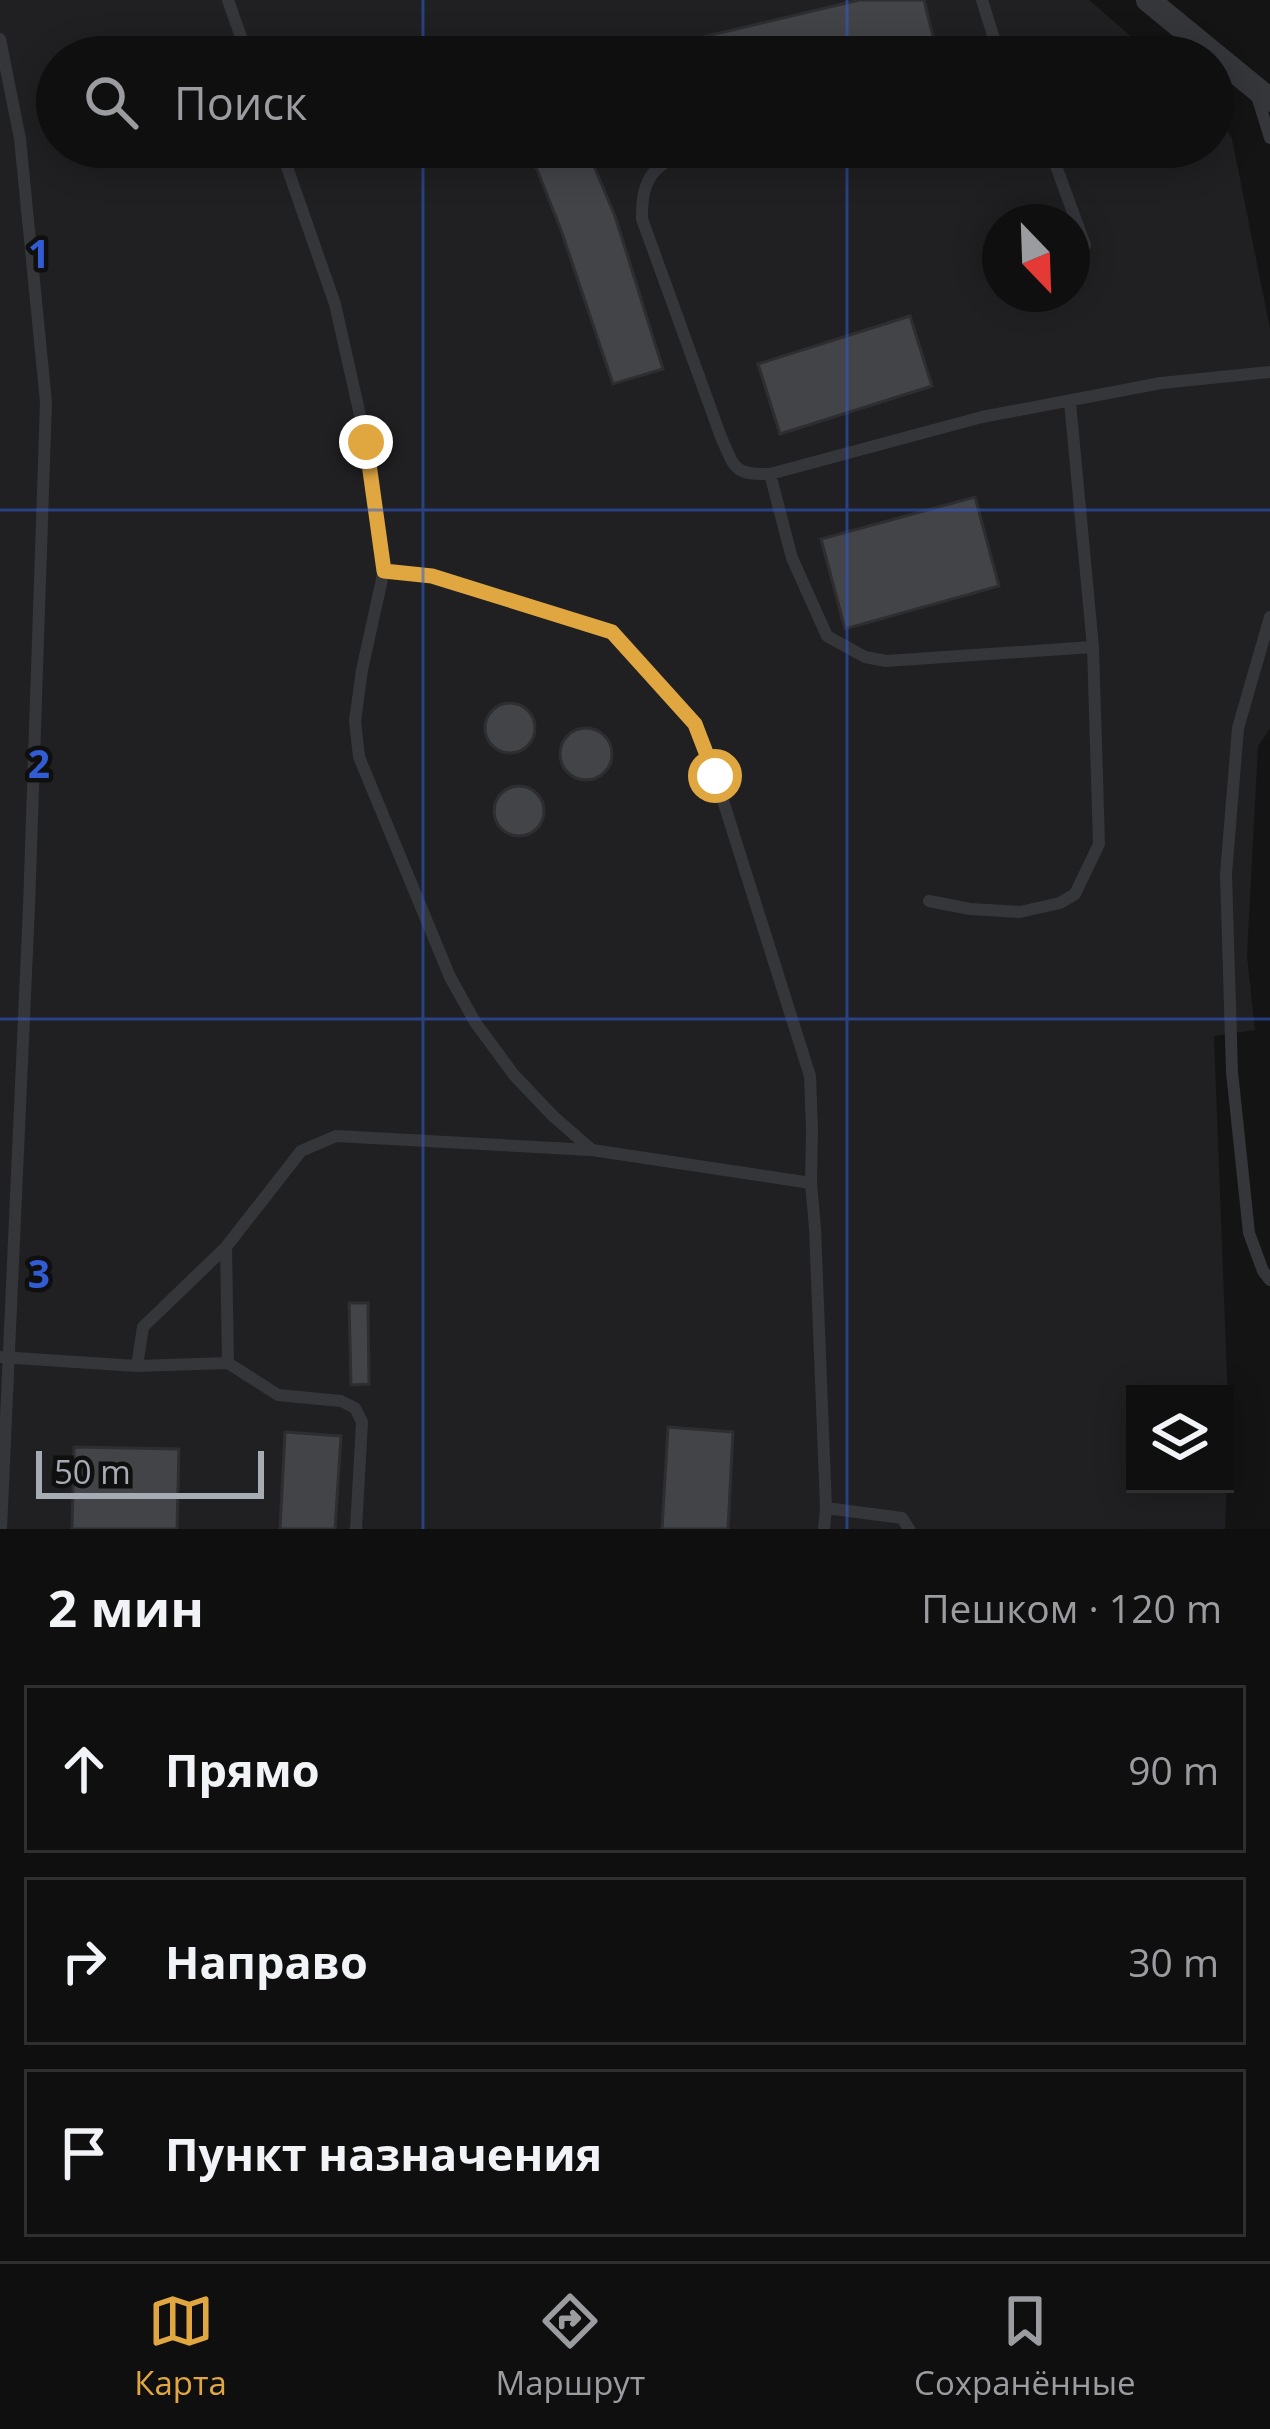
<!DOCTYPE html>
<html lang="ru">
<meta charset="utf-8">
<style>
:root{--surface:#0f0f10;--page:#181819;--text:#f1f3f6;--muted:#9b9c9f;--line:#2f2f30;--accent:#e0a741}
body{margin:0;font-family:"Open Sans",sans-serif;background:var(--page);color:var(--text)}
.controls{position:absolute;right:36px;bottom:36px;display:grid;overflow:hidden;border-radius:0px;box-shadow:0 6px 30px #0003}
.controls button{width:108px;height:108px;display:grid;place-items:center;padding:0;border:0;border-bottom:3px solid var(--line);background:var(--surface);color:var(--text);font:60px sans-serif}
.compass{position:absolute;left:982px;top:204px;width:108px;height:108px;border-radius:50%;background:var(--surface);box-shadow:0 6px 30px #0003;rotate:157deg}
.scale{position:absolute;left:36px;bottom:30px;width:228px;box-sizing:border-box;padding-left:12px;border:6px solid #a7abb4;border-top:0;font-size:33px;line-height:42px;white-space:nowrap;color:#a7abb4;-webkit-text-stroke:9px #0f0f10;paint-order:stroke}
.stop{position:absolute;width:36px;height:36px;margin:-27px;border:9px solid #e0a741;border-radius:50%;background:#fff}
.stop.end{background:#e0a741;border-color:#fff;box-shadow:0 3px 12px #0008}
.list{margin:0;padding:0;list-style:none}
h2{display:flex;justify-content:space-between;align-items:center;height:156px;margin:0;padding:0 48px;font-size:51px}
h2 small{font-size:39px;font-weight:400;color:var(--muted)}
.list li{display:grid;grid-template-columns:78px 1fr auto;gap:36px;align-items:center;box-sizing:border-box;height:168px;margin:0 24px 24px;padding:0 24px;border:3px solid var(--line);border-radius:0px}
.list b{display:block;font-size:45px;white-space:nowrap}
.list em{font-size:39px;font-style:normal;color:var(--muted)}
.icon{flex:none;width:66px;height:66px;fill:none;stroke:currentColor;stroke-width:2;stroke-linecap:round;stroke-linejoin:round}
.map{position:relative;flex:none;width:1270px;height:1529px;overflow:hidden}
.search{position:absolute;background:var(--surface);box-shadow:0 6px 30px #0003;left:36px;right:36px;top:36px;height:132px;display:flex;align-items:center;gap:30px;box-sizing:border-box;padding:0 42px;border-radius:66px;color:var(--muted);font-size:45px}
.sheet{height:732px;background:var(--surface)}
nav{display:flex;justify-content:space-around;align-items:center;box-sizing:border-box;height:168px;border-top:3px solid var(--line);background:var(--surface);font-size:33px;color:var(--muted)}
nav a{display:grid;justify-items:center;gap:6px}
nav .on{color:var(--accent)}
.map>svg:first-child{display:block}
.built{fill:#202022;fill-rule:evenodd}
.building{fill:#434448;stroke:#2e2e31;stroke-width:3}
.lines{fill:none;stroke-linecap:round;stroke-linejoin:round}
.service{stroke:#35363a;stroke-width:12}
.minor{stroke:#35363a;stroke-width:24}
.route{stroke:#e0a741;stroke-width:15}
.grid{fill:none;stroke:#325cd3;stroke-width:3;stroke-opacity:0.55}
.grid-label{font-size:39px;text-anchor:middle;font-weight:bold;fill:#325cd3;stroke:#0f0f10;stroke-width:9;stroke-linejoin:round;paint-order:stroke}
</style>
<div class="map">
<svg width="1270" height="1529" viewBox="0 0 1270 1529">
<rect width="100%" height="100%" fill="#141415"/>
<!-- built -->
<path class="built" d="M0 0H1089L1155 57H57V147H1213V109L1220 117 1232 139 1270 329V729L1258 746 1247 956 1255 1030 1214 1036 1229 1429 1225 1529H0ZM1000 222H1072V294H1000ZM1135 1394H1225V1484H1135Z"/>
<!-- building -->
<path class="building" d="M859 0H924L936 49 900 57H619Z
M528 147H586L615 216 663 369 613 384 561 230Z
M910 316 932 386 780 434 758 364Z
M975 497 999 586 845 629 821 539Z
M485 728a25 25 0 1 1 50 0a25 25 0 1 1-50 0Z
M560 754a26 26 0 1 1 52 0a26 26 0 1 1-52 0Z
M494 811a25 25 0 1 1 50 0a25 25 0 1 1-50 0Z
M349 1303H368L369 1384 351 1385Z
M668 1427 733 1432 728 1529H662Z
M285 1432 341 1436 335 1529H280Z
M74 1447 179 1449 177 1529H72Z"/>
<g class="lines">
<!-- service -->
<path class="service" d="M228 0 248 57
M982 0 997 48
M0 39 20 139 46 402 29 907 1 1529
M973 57 997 48 1004 57
M1257 96 1270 138
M280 147 335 304 366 442 384 570 362 670 355 721 359 757 450 977 475 1022 514 1075 553 1116 592 1150 811 1183 815 1228 826 1508 824 1529
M715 147C666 159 641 163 642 219L721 437C735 469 734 475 770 474L982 417 1161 383 1270 372
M1049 147 1085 245
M770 474 792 558 827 636 865 657 886 661 1093 647
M384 570 432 576 612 631 696 724 715 775 810 1076 812 1129 811 1183
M1270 617 1238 728 1226 874 1232 1072 1249 1233 1263 1271 1270 1280
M929 901 970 909 1020 912 1060 903 1075 894 1099 844 1093 647 1070 402
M226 1247 228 1363
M0 1357 137 1366 228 1363 278 1395 341 1401 355 1408 362 1422 356 1529
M137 1366 143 1327 226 1247 301 1151 336 1136 590 1150
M826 1508 902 1518 909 1529"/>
<!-- minor -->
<path class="minor" d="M1148 0 1270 100"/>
</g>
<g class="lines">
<!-- route -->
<path class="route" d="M366 442 384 571 432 576 612 632 695 724 715 776"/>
</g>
<!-- grid -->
<path class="grid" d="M423 0V57M847 0V57M423 147V1529M847 147V1529M0 510H1270M0 1019H1270"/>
<g class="grid-label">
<text x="39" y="268">1</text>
<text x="39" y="778">2</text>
<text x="39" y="1288">3</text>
</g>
</svg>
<div class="controls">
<button><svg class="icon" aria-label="layers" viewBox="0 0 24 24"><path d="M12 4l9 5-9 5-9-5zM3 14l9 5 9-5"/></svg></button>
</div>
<svg class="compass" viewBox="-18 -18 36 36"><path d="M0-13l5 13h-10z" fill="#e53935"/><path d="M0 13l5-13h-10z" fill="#9b9c9f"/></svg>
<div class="scale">50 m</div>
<div class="stop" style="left:715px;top:776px"></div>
<div class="stop end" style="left:366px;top:442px"></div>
<div class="search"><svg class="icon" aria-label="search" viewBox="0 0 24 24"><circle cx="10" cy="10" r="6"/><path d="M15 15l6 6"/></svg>Поиск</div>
</div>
<section class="sheet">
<h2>2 мин<small>Пешком · 120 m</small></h2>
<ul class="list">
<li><svg class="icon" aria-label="ahead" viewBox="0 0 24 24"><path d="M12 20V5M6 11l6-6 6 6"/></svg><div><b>Прямо</b></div><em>90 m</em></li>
<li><svg class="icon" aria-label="right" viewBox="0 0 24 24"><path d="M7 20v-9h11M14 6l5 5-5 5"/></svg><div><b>Направо</b></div><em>30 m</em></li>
<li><svg class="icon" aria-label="arrive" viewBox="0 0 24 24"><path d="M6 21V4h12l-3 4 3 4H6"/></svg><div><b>Пункт назначения</b></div></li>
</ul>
</section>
<nav>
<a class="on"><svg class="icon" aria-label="map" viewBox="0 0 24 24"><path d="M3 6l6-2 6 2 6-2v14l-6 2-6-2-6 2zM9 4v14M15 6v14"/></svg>Карта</a>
<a><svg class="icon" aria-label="directions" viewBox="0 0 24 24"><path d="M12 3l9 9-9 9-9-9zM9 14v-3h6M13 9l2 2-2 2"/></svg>Маршрут</a>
<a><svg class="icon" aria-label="saved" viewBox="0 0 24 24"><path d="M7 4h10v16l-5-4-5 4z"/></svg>Сохранённые</a>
</nav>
